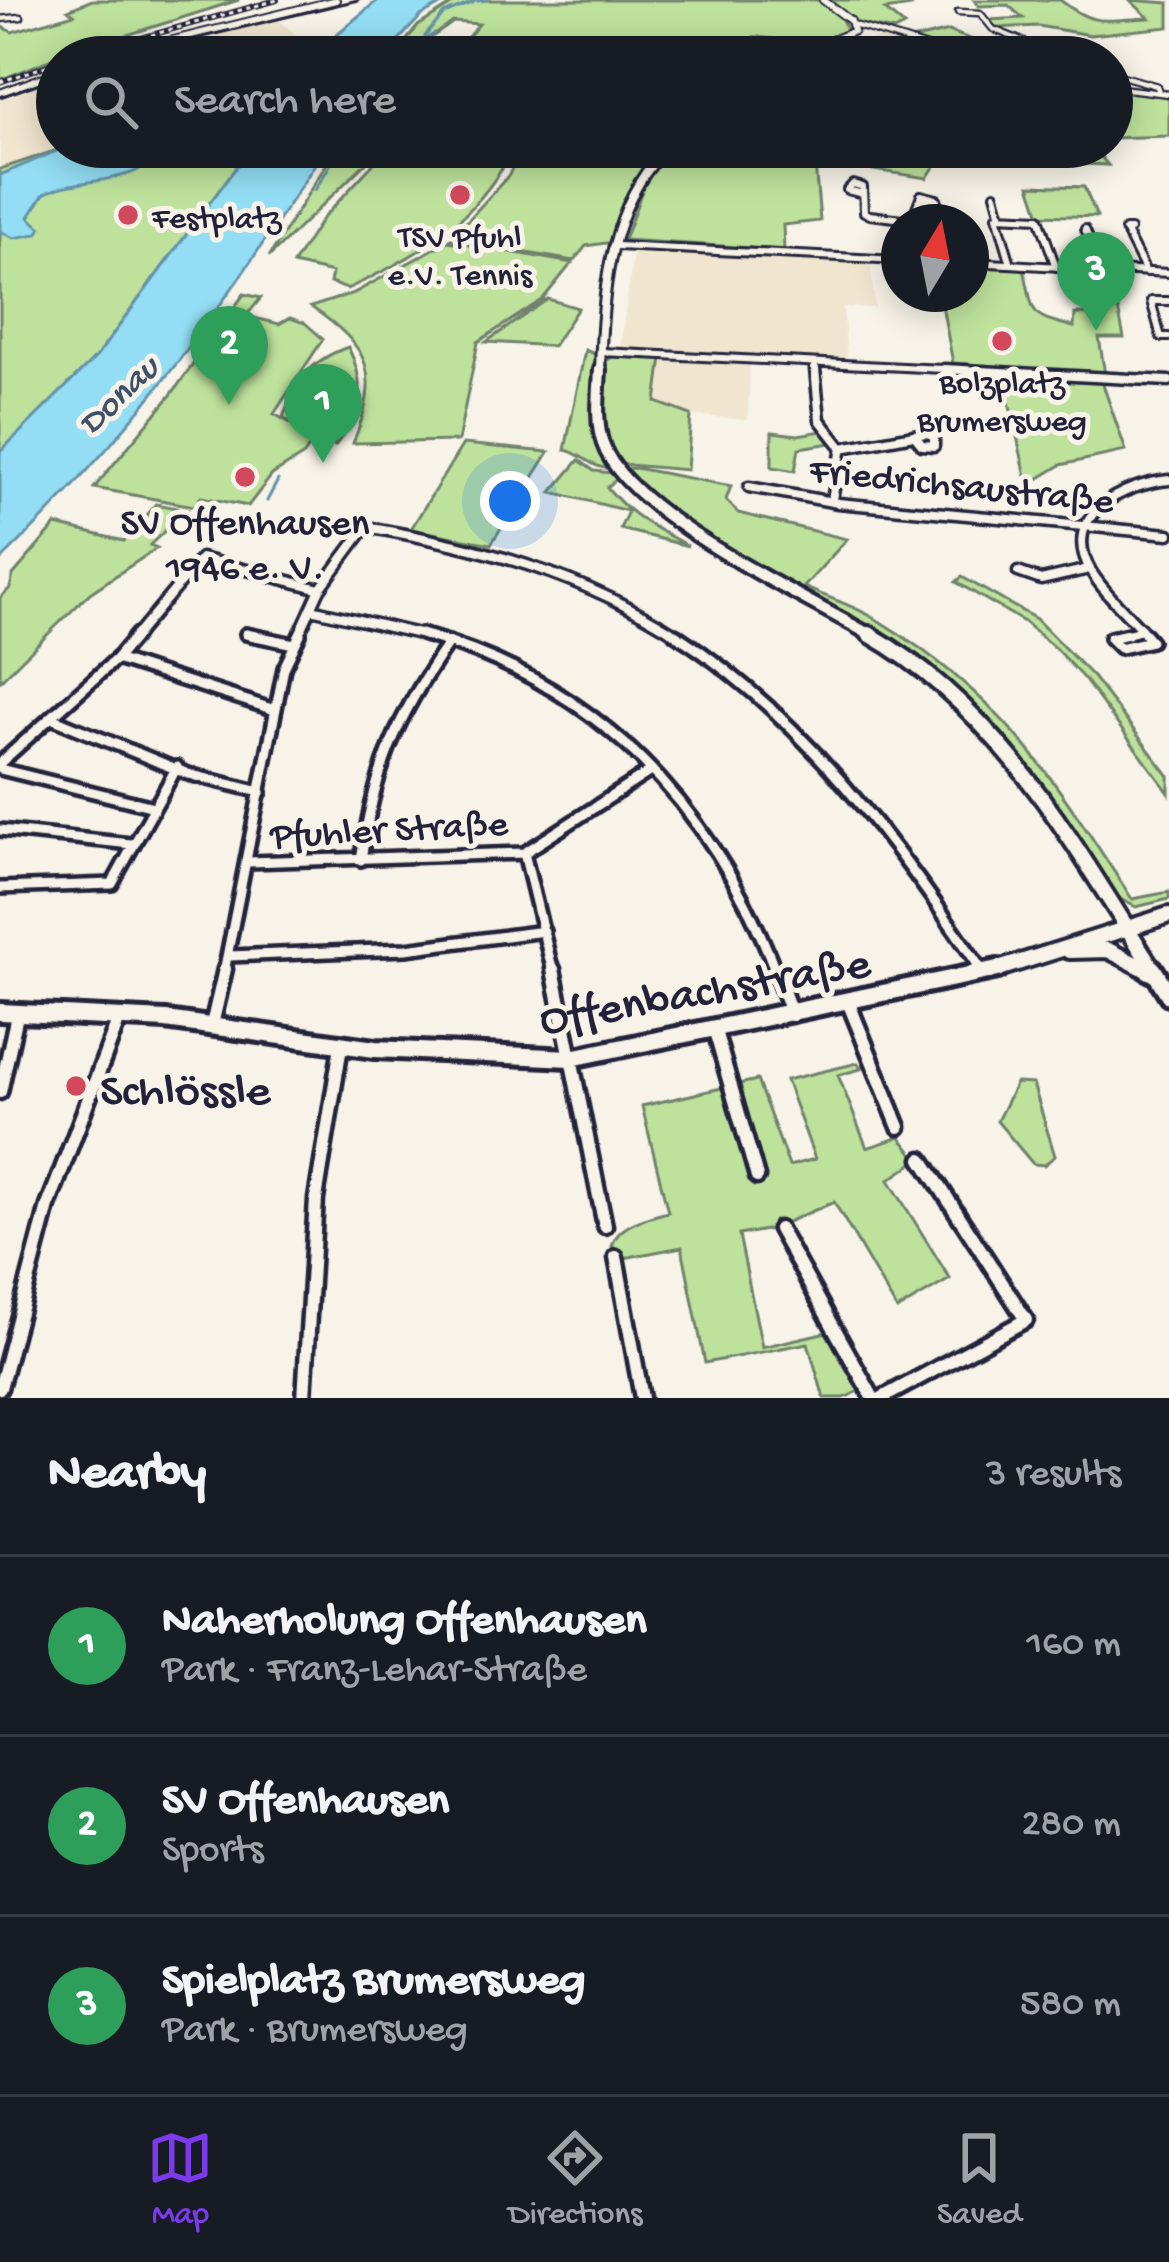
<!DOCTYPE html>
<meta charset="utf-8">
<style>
:root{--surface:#171b24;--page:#242831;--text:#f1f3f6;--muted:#9ea1a6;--line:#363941;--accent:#7c3aed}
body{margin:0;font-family:"Gochi Hand",sans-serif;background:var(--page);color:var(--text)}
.compass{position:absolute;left:881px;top:204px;width:108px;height:108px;border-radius:50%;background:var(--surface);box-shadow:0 6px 30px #0003;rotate:10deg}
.you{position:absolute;left:510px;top:501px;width:42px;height:42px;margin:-30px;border:9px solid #fff;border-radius:50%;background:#1a73e8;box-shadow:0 0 0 18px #1a73e833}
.badge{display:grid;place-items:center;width:78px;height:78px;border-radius:50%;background:var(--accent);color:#fff;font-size:39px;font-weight:700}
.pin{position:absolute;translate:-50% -99px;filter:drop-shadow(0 3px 6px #0008)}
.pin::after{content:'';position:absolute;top:63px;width:42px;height:36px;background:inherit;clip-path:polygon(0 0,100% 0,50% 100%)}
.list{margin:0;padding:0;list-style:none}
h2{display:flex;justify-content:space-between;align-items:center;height:156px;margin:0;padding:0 48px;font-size:51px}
h2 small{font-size:39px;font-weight:400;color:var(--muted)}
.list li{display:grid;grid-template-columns:78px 1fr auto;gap:36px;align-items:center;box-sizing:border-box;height:180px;padding:0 48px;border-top:3px solid var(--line)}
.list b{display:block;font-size:45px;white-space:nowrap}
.list p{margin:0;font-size:39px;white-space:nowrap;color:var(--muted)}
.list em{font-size:39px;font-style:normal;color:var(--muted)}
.icon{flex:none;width:66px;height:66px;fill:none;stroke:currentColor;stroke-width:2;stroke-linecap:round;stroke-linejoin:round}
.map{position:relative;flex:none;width:1169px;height:1398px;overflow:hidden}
.search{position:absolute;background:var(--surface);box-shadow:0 6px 30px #0003;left:36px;right:36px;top:36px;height:132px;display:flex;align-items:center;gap:30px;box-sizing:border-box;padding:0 42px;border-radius:66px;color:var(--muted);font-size:45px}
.sheet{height:696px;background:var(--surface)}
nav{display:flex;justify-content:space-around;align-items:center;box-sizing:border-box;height:168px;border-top:3px solid var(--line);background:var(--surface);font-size:33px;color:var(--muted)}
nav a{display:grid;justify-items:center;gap:6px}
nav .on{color:var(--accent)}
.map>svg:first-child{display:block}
.built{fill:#f0e5cf}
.green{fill:#bee29c;stroke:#70826c;stroke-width:3}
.water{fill:#93def4;stroke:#6693aa;stroke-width:3}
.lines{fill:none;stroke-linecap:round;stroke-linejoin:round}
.stream{stroke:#6693aa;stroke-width:3}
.minor-far4-casing{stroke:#22223b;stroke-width:9}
.minor-far3-casing{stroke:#22223b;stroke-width:12}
.minor-far2-casing{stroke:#22223b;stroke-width:15}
.minor-far1-casing{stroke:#22223b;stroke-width:18}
.minor-casing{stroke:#22223b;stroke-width:21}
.tertiary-far4-casing{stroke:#22223b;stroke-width:10}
.tertiary-far3-casing{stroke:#22223b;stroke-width:14}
.tertiary-far2-casing{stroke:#22223b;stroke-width:18}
.tertiary-far1-casing{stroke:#22223b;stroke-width:22}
.tertiary-casing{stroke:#22223b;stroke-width:26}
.minor-far4{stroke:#f7f3e8;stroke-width:4.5}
.minor-far3{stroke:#f7f3e8;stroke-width:6}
.minor-far2{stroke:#f7f3e8;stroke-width:8}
.minor-far1{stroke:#f7f3e8;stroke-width:9}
.minor{stroke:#f7f3e8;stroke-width:12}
.tertiary-far4{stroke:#f7f3e8;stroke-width:6}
.tertiary-far3{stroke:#f7f3e8;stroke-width:8}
.tertiary-far2{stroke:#f7f3e8;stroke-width:10}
.tertiary-far1{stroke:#f7f3e8;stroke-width:14}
.tertiary{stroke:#f7f3e8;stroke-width:16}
.tram{stroke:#22223b;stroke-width:3}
.rail-casing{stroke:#22223b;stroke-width:6}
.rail{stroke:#f7f3e8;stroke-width:3;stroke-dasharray:4.5;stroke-linecap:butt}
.poi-dot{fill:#d1495b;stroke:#f7f3e8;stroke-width:4.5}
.labels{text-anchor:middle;stroke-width:10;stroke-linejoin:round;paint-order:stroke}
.far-poi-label{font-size:33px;fill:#22223b;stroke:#f7f3e8}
.far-water-label{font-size:36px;font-style:italic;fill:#3e5169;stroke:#f7f3e8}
.street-label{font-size:39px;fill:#22223b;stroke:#f7f3e8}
.poi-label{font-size:39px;fill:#22223b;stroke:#f7f3e8}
.near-street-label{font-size:48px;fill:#22223b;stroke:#f7f3e8}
.near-poi-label{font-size:48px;fill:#22223b;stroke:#f7f3e8;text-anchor:start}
</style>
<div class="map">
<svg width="1169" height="1398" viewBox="0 0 1169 1398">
<rect width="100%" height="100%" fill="#f7f3e8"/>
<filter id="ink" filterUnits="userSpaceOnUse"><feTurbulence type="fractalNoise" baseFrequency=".00833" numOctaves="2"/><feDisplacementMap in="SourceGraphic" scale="24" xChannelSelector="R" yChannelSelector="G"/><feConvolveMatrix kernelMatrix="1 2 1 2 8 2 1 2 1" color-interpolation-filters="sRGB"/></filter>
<g filter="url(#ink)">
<!-- built -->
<path class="built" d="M279 20 298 37 284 57H126Z
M890 36 955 57 817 53Z
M57 79V147H66L0 169V100Z
M634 248 870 260 875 308 843 307 847 360 620 349Z
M662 357 750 361 748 420 691 415 656 403Z"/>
<!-- green -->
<path class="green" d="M92 0H239L57 57 0 80V26L12 32 74 14 68 10Z
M459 0H906L911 6 885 10 904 26 894 31 858 24 836 9 848 31 814 44 757 37 784 57H564L616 36 589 32 578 45 584 46 557 57H465L491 40 467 38 479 24 453 22C437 35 420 42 408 57H393L418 26Z
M974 0H1060C1095 27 1101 20 1149 18L1130 0 1169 3V27L1090 35 1038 26 995 28 988 20 1023 18 1008 5 979 6Z
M949 31 977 42 1022 43 1056 57H964L911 40Z
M1112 88 1169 95V136L1112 138Z
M66 147H251L97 356 0 452V169Z
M337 147H382L269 257Z
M389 147H503L512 151C474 223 418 256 347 289L330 283 332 273 293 264 322 219Z
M649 147 657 152 639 176 613 242 586 246 574 261 450 240 509 175 521 148Z
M672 147H1092L1108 165 940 158 927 178 811 161 668 150Z
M667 152 815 164 820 221 783 225 784 250 624 240 647 177Z
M1030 185 1084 187 1097 217 1040 215Z
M448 241 572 263 542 300 478 342 458 441 353 443C381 375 372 348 311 307L354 293Z
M971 264 1024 269C1035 315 1026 315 1074 327L1075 314 1108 315 1093 272H1099L1115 294 1124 338H1099L1105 374 1041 369 1058 373 956 366 1039 369 953 363 941 300H950L949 294H971Z
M244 294 261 298 246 316 279 324 290 318 305 323 323 339 274 414 299 428 283 417C299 379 309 361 348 347 368 387 361 412 335 446L316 437 304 455 272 475 248 506 201 497 194 506 94 488 171 395Z
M548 299 578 308 553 346 486 342Z
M585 350 597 355 591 425 609 468C593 469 581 453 565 450Z
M614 356 662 357 656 402 691 415 687 470 617 464 604 431 606 361Z
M1003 375 1101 379 1126 451 1061 465 1028 485Z
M822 431 832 443 799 448 795 471 772 467V432L798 435Z
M463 444 549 452 491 544 411 529Z
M579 460 594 471 612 473 617 479 607 487C627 514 658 530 688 546L620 529 628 511 552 492Z
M635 468 731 486 726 500 738 513 847 539 804 587C830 599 854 605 879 621 1006 699 1053 778 1132 899L1169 892V899L1136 907 1116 897C1054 804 997 710 901 647 812 589 695 546 622 469Z
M156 504 187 510 150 545 157 548 90 593 0 681V598L10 588 13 575 56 525 124 541Z
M962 577 1036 619 1093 677 1169 776V793L1084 679 1056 649 1024 622 956 582Z
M858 1063 861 1069 838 1075 867 1148 900 1137 918 1160 889 1180 950 1279 897 1310 834 1202 771 1229 739 1235 762 1347 827 1332 859 1391 844 1398H824L808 1343 705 1363 682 1247 613 1260C604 1228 644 1218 668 1212L642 1106 757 1080 789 1166 815 1159 786 1080Z
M1016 1083 1033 1084 1055 1156 1044 1165 1033 1164 997 1121Z"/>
<!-- water -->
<path class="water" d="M378 0H449L421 16 383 57H309Z
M251 147H326C229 300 132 435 0 561V452L97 356Z
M63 148 159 149C144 187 76 176 44 194L29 217 41 228 37 234 14 238 0 231V175Z"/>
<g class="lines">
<!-- stream -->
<path class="stream" d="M478 1 487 0
M425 36 444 14 474 2
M423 40 434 34
M402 57 413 43 423 40
M315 190 341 147
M267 501 278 480"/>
<!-- minor-far4 casing -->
<g class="minor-far4-casing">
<path id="minor-far4" d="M958 12 980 13 993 29 1061 57
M0 19 21 17 11 18
M854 25 960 57
M1112 73 1157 86 1159 92
M1112 87 1169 94"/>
</g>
<!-- minor-far3 casing -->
<g class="minor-far3-casing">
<path id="minor-far3" d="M863 194 847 190 853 184 863 187 864 212 870 215 928 222
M995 194 1001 216
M912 218 921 195 937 199H923
M1085 229 1102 269
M1130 230H1125L1146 272
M617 246 899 260
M971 262 1169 273
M1011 264 997 216 1039 218 1056 267
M1169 301H1151L1161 337H1169
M602 352 1003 372
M814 363 815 372"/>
</g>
<!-- minor-far2 casing -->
<g class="minor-far2-casing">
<path id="minor-far2" d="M815 369 820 420 842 448
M944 369 1169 381
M926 433 934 435V446L922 445 914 435Z
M842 448 914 435
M749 487 838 503 1169 534
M832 499 842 448
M1018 572 1041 580 1089 569
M311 609 432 637
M1142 630 1147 637
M1142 630C1126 612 1103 592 1091 571 1058 515 1125 484 1169 480
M246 634 258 637
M135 637 201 558 320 589
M298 637 320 589 366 527C478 546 583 574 680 637
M1116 637 1142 630"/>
</g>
<!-- minor-far1 casing -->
<g class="minor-far1-casing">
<path id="minor-far1" d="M246 634 294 644
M421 634C597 682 712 805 776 972
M675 634C807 719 896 844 983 972
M1128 634 1110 638 1120 648 1151 641 1145 634
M116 659 275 710
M54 719 188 774 261 792
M0 763 116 659 137 634
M0 769 154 807
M0 830 131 844
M524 853 553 972
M361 860C374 770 397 716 449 642
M249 862 524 853 652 770
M0 888 112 884 177 767
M229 956 406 949 544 931
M224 972 284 668 300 634"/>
</g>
<!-- minor casing -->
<g class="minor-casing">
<path id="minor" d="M553 969 605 1226
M775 969 792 1015
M849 1004 899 1127
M212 1025 225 969
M715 1031 757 1177
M0 1092 18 1011
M779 1229 873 1398
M616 1257 642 1398
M0 1388 48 1206 120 1016
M304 1398 316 1199 341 1046
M882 1398 1026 1320 922 1159"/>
</g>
<!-- tertiary-far4 casing -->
<g class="tertiary-far4-casing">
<path id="tertiary-far4" d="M104 57 336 0
M790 57 854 31 851 21 823 0
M0 93 57 72
M651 165 666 147"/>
</g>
<!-- tertiary-far3 casing -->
<g class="tertiary-far3-casing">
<path id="tertiary-far3" d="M600 372C602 301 607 219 654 162"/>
</g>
<!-- tertiary-far2 casing -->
<g class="tertiary-far2-casing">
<path id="tertiary-far2" d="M600 369C599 393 595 422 603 444 626 514 808 598 874 637"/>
</g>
<!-- tertiary-far1 casing -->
<g class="tertiary-far1-casing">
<path id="tertiary-far1" d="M869 634C1003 711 1074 846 1155 972
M1069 951 1108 950 1151 972
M989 972 1169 915"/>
</g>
<!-- tertiary casing -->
<g class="tertiary-casing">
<path id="tertiary" d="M1146 969 1151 972
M1153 969 1169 995
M0 1012 166 1020 375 1049 571 1058 998 969"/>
</g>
<!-- minor-far4 -->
<use href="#minor-far4" class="minor-far4"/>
<!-- minor-far3 -->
<use href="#minor-far3" class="minor-far3"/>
<!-- minor-far2 -->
<use href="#minor-far2" class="minor-far2"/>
<!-- minor-far1 -->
<use href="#minor-far1" class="minor-far1"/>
<!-- minor -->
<use href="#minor" class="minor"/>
<!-- tertiary-far4 -->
<use href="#tertiary-far4" class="tertiary-far4"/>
<!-- tertiary-far3 -->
<use href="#tertiary-far3" class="tertiary-far3"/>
<!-- tertiary-far2 -->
<use href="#tertiary-far2" class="tertiary-far2"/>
<!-- tertiary-far1 -->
<use href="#tertiary-far1" class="tertiary-far1"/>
<!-- tertiary -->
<use href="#tertiary" class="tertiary"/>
<!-- tram -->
<path class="tram" d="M118 57 358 0
M0 97 57 77"/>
<!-- rail casing -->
<g class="rail-casing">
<path id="rail" d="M73 57 277 0
M0 82 57 62"/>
</g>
<!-- rail -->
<use href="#rail" class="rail"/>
</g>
</g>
<!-- markers -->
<g class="poi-dot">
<circle cx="460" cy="195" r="12"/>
<circle cx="128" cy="215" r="12"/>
<circle cx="1002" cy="341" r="12"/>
<circle cx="245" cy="477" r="12"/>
<circle cx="76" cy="1086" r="12"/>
</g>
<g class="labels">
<!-- far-poi labels -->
<g class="far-poi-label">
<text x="152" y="227" text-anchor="start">Festplatz</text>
<text x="460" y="246">TSV Pfuhl<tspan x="460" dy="38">e.V. Tennis</tspan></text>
<text x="1002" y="392">Bolzplatz<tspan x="1002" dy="38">Brumersweg</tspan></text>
</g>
<!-- far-water labels -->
<g class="far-water-label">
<text transform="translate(116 393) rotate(-44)" y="13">Donau</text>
</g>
<!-- street labels -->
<g class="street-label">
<text transform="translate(962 482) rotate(6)" y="14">Friedrichsaustraße</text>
<text transform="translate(389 826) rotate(-3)" y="14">Pfuhler Straße</text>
</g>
<!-- poi labels -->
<g class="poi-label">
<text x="245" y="533">SV Offenhausen<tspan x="245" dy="45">1946 e. V.</tspan></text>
</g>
<!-- near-street labels -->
<g class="near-street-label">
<text transform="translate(704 987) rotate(-10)" y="17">Offenbachstraße</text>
</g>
<!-- near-poi labels -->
<g class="near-poi-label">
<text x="100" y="1103">Schlössle</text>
</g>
</g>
</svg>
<svg class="compass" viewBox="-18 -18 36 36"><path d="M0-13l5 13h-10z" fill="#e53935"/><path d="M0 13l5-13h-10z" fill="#9ea1a6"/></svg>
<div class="you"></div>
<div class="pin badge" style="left:323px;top:463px;background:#2e9e5b">1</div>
<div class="pin badge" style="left:229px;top:405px;background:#2e9e5b">2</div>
<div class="pin badge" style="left:1096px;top:331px;background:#2e9e5b">3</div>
<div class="search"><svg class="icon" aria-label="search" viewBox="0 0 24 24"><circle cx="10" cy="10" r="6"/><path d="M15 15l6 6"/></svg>Search here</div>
</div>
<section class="sheet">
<h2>Nearby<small>3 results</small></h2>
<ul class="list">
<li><span class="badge" style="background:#2e9e5b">1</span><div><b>Naherholung Offenhausen</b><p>Park · Franz-Lehar-Straße</p></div><em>160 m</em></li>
<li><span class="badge" style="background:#2e9e5b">2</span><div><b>SV Offenhausen</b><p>Sports</p></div><em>280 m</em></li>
<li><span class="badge" style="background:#2e9e5b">3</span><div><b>Spielplatz Brumersweg</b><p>Park · Brumersweg</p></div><em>580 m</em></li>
</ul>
</section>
<nav>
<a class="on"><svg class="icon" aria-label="map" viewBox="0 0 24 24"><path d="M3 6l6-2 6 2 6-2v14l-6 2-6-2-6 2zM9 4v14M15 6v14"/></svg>Map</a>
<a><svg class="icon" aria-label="directions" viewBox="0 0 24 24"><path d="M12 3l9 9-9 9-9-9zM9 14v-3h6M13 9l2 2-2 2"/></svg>Directions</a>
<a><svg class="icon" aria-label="saved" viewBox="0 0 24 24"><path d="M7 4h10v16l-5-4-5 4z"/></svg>Saved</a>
</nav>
